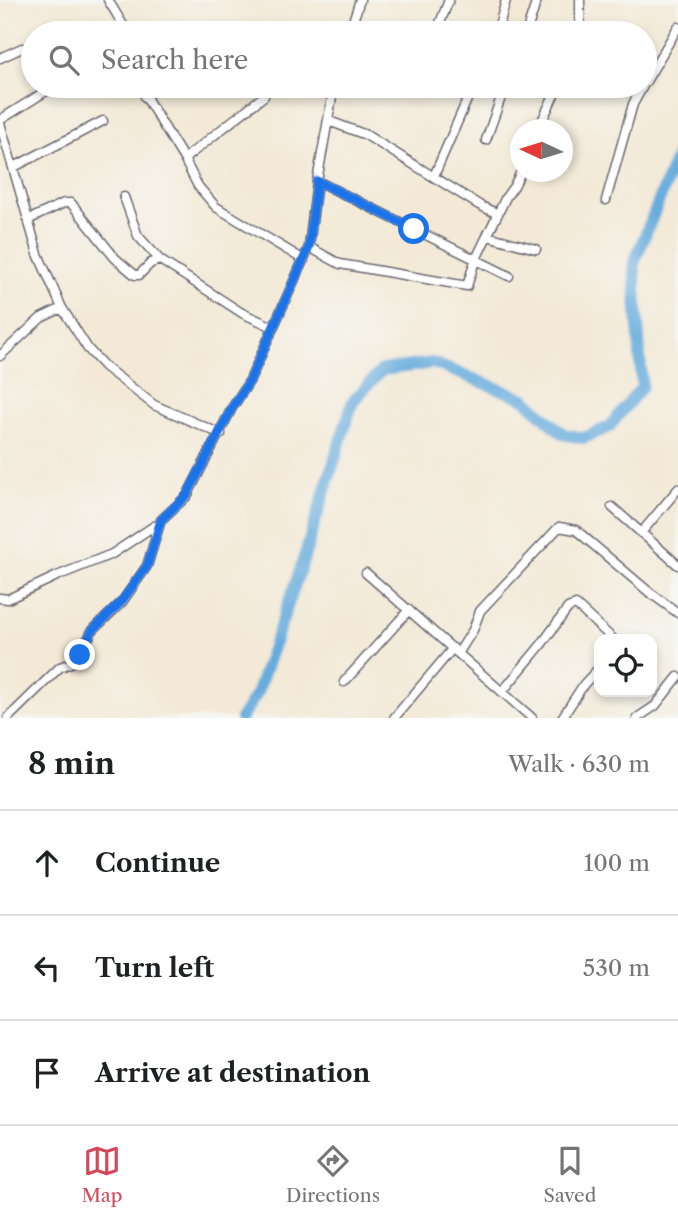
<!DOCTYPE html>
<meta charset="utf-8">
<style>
:root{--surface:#fff;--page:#f6f6f6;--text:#202124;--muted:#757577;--line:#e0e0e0;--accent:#d1495b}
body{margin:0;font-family:"Libre Caslon Text",serif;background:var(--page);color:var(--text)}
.controls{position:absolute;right:21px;bottom:21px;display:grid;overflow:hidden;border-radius:14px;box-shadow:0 4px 10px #0003}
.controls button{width:63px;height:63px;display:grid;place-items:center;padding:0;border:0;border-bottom:2px solid var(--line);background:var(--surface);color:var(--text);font:35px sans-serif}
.compass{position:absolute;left:510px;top:119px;width:63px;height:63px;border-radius:50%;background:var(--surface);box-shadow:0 4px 10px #0003;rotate:274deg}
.stop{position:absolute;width:21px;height:21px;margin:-16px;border:5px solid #1a73e8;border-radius:50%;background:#fff}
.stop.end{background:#1a73e8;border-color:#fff;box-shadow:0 2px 7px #0008}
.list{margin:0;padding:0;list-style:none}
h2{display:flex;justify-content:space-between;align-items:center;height:91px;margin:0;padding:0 28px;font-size:30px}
h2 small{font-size:23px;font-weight:400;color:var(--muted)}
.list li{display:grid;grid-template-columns:46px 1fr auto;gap:21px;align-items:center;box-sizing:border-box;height:105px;padding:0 28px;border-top:2px solid var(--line)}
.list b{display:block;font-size:26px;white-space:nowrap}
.list em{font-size:23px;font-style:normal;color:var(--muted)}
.icon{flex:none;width:38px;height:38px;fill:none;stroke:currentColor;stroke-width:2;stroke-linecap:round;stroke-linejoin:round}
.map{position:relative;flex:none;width:678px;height:718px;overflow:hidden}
.search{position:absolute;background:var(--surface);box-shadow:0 4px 10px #0003;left:21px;right:21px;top:21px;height:77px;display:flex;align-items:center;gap:18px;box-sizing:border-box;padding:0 24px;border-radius:38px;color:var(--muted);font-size:26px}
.sheet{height:406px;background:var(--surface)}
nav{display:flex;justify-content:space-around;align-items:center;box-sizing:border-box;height:98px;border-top:2px solid var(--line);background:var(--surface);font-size:19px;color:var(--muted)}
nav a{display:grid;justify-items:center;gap:4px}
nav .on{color:var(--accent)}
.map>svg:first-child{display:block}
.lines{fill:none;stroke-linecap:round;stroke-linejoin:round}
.river{stroke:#66acdd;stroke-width:12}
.street-casing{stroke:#6b6871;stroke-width:11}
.street{stroke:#fff;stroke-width:8}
.route{stroke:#1a73e8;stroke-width:9}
</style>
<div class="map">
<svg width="678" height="718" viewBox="0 0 678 718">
<rect width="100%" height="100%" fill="#f6f6f2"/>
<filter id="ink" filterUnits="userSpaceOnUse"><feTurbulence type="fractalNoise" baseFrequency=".0143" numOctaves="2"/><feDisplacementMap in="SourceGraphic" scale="14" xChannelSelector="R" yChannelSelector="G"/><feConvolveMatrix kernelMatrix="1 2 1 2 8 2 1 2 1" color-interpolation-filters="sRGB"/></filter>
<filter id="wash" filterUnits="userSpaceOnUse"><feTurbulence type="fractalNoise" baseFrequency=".00686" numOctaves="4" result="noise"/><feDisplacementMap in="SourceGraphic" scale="28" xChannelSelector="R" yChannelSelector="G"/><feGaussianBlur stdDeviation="1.57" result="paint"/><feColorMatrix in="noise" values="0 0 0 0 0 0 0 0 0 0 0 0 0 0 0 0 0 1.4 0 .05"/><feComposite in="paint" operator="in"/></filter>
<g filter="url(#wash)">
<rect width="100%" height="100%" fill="#f3e9d6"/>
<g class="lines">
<!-- river -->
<path class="river" d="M241 718 256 695 299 573 353 401 382 370 433 363 525 399 563 434 584 438 609 427 642 387 634 263 678 153"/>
</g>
</g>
<g filter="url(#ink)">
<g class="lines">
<!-- street casing -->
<g class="street-casing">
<path id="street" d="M108 0 128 33
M349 33 360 0
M436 33 449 0
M497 33 506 0
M526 33 537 0
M577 33 580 23V0
M0 58 22 48
M645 83 678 27
M139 86 184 159 198 186 216 207 304 260
M145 97 159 86
M0 120 54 86
M329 121 366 135 479 205 498 214 496 217
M0 123 38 254 62 308 88 349 105 367 154 405 221 434
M538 130 558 86
M486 140 505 86
M184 159 264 96
M14 167 103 121
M434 176 473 86
M317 181 509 276
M124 197 138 236 160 260
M606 200 633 104 643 86
M30 219 64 203H71L115 258 135 275H139L151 263 160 260 242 313 273 327
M489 231 487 236 536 249
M309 247 340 264 467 286 475 261 506 197 514 186 521 172
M0 356 41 318 62 308
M612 507 678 565
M641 533 678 489
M366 573 532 718
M0 598 8 599 57 576 112 554 154 526 155 534
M459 652 473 630 480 611 559 527 576 530 649 592 678 613
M344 682 409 610
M502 692 541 645 568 608 576 605 613 639
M8 718 60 667 71 663 80 655 92 631 122 602 147 566 161 520 187 496 232 408 250 380 309 247 317 181 334 86
M394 718 453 648
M562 718 584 684 599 668
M637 718 655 706 678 677"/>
</g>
<!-- street -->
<use href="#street" class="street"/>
</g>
</g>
<g class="lines" filter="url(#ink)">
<!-- route -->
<path class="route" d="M80 655 92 631 121 602 147 566 161 520 187 495 232 408 250 380 309 247 317 181 414 229"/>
</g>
</svg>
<div class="controls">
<button><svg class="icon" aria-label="locate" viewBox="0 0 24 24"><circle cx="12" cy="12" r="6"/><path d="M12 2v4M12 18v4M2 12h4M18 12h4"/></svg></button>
</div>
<svg class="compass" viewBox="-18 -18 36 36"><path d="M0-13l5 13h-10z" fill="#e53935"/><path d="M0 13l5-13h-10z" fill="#757577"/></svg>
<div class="stop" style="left:414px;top:229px"></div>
<div class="stop end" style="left:80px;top:655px"></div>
<div class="search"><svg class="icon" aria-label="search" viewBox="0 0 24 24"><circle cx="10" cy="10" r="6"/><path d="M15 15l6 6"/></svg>Search here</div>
</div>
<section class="sheet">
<h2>8 min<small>Walk · 630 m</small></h2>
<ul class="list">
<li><svg class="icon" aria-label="ahead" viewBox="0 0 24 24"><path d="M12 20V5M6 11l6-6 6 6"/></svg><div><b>Continue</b></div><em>100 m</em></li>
<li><svg class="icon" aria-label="left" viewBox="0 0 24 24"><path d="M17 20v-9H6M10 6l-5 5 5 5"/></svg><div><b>Turn left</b></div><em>530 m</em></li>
<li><svg class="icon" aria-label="arrive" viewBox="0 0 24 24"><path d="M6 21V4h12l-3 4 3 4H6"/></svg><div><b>Arrive at destination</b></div></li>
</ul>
</section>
<nav>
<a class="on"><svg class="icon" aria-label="map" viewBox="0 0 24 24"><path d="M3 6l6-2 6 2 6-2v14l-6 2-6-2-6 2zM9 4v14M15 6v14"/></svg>Map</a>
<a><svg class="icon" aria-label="directions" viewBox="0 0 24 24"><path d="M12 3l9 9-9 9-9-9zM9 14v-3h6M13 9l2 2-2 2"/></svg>Directions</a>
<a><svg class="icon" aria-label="saved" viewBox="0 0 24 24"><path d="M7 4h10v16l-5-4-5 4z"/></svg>Saved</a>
</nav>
